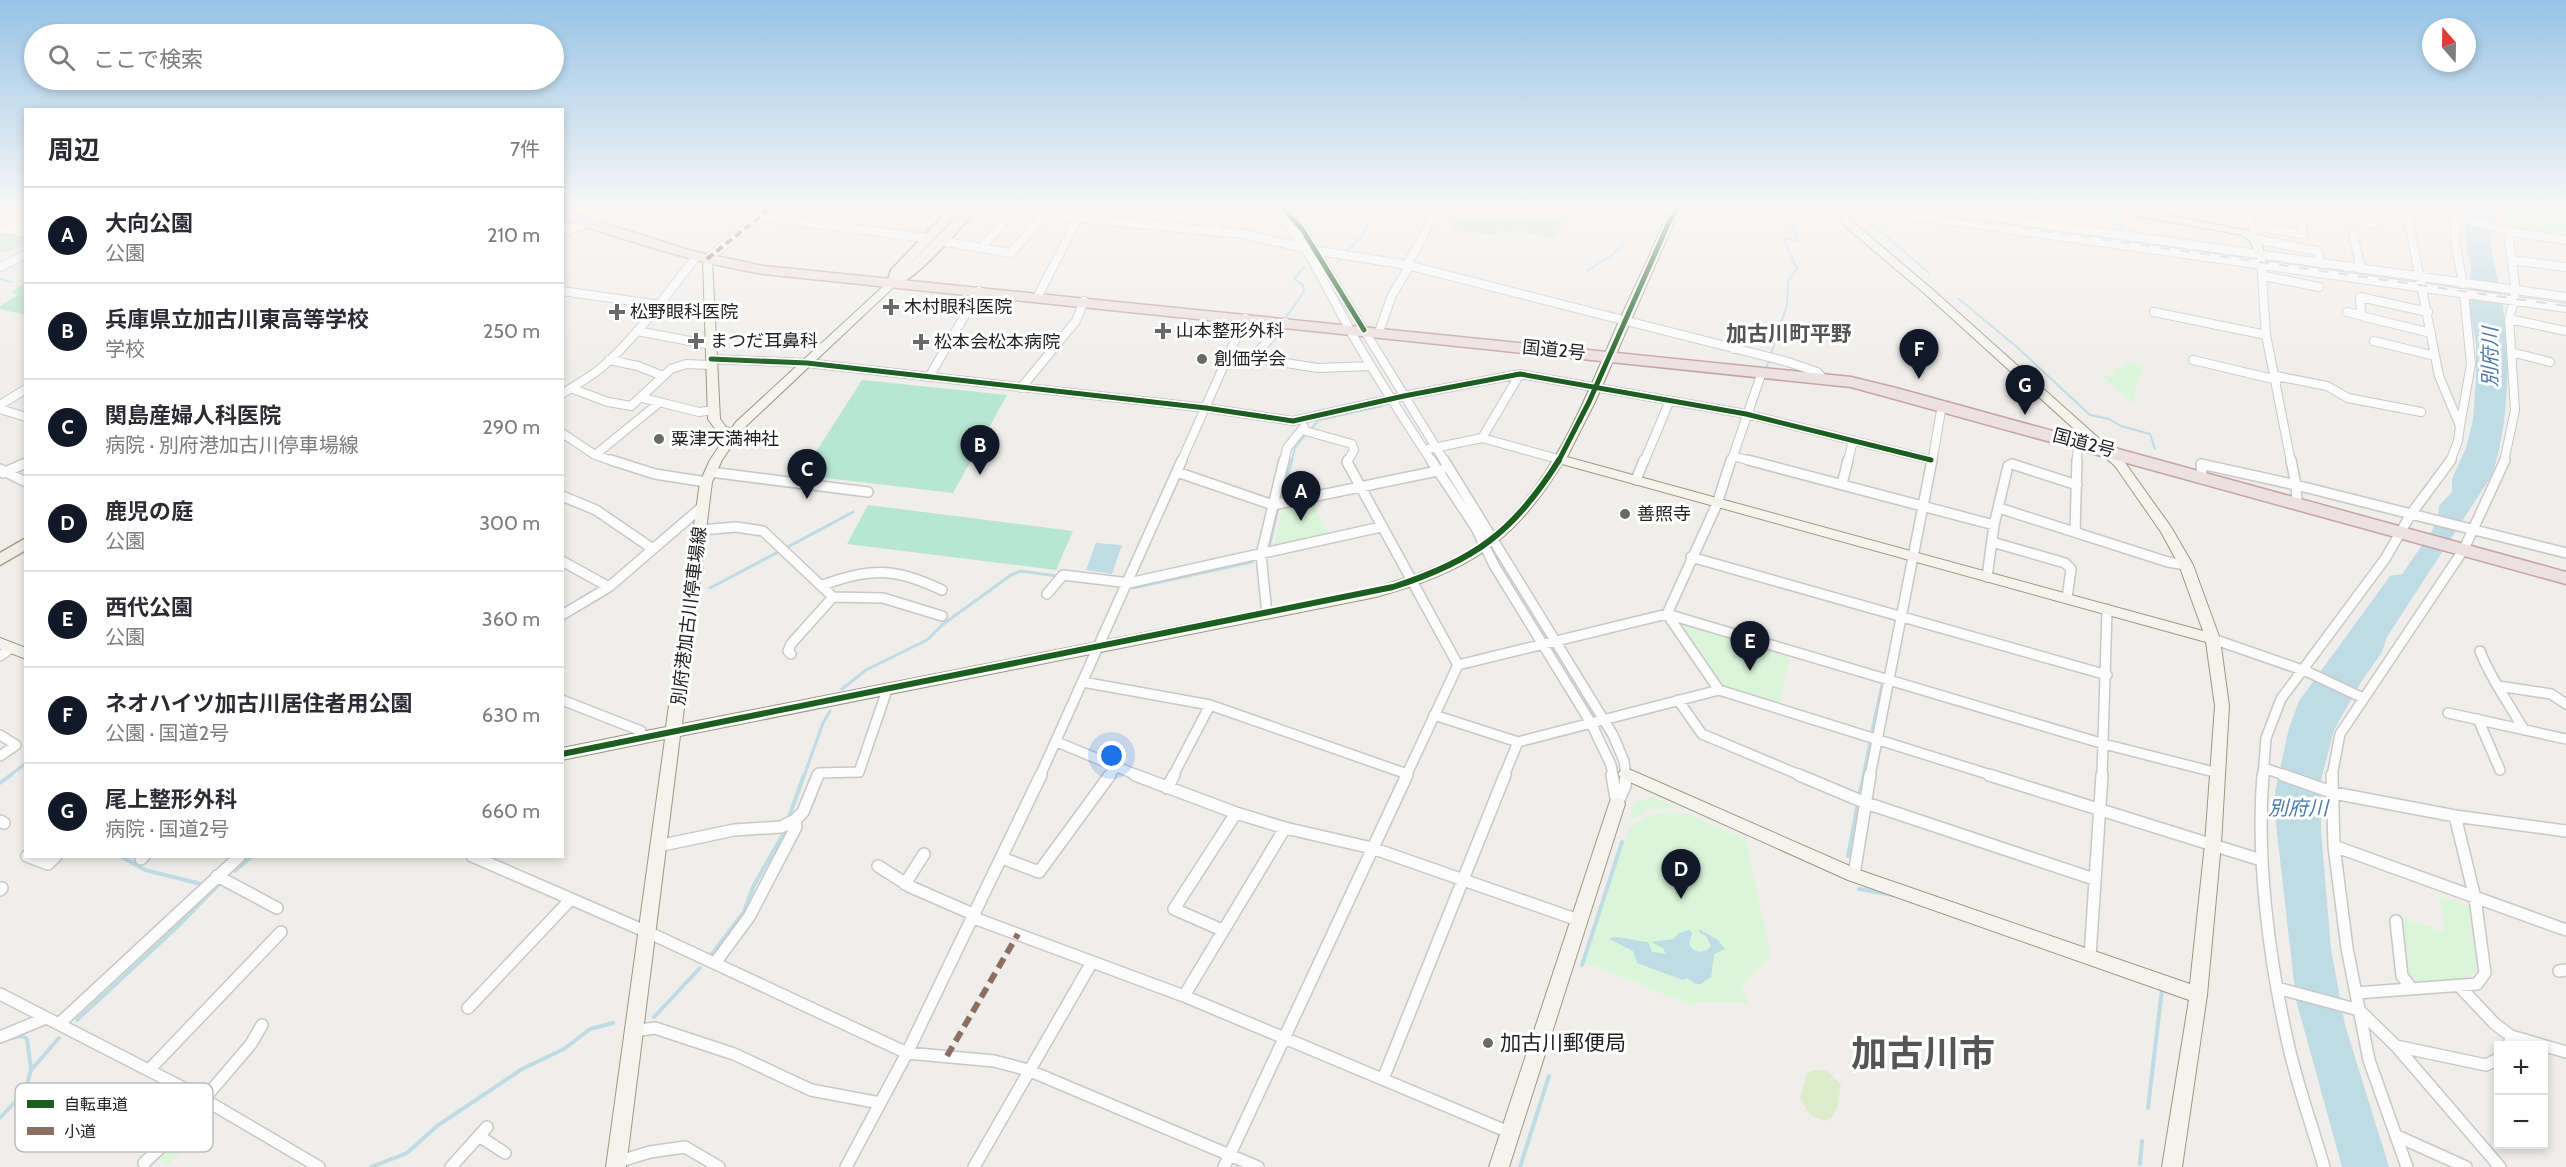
<!DOCTYPE html>
<html lang="ja">
<meta charset="utf-8">
<style>
:root{--surface:#fff;--page:#f7f7f7;--text:#2b2b33;--muted:#7c7c81;--line:#e1e1e2;--accent:#111827}
body{margin:0;font-family:Cabin,"Noto Sans JP",sans-serif;background:var(--page);color:var(--text)}
.controls{position:absolute;right:18px;bottom:18px;display:grid;overflow:hidden;border-radius:0px;box-shadow:0 3px 9px #0003}
.controls button{width:54px;height:54px;display:grid;place-items:center;padding:0;border:0;border-bottom:2px solid var(--line);background:var(--surface);color:var(--text);font:30px sans-serif}
.compass{position:absolute;left:2422px;top:18px;width:54px;height:54px;border-radius:50%;background:var(--surface);box-shadow:0 3px 9px #0003;rotate:340deg}
.you{position:absolute;left:1112px;top:756px;width:21px;height:21px;margin:-15px;border:4px solid #fff;border-radius:50%;background:#1a73e8;box-shadow:0 0 0 9px #1a73e833}
.badge{display:grid;place-items:center;width:39px;height:39px;border-radius:50%;background:var(--accent);color:#fff;font-size:20px;font-weight:700}
.pin{position:absolute;translate:-50% -50px;filter:drop-shadow(0 2px 3px #0008)}
.pin::after{content:'';position:absolute;top:32px;width:21px;height:18px;background:inherit;clip-path:polygon(0 0,100% 0,50% 100%)}
.list{margin:0;padding:0;list-style:none}
h2{display:flex;justify-content:space-between;align-items:center;height:78px;margin:0;padding:0 24px;font-size:26px}
h2 small{font-size:20px;font-weight:400;color:var(--muted)}
.list li{display:grid;grid-template-columns:39px 1fr auto;gap:18px;align-items:center;box-sizing:border-box;height:96px;padding:0 24px;border-top:2px solid var(--line)}
.list b{display:block;font-size:22px;white-space:nowrap}
.list p{margin:0;font-size:20px;white-space:nowrap;color:var(--muted)}
.list em{font-size:20px;font-style:normal;color:var(--muted)}
.icon{flex:none;width:33px;height:33px;fill:none;stroke:currentColor;stroke-width:2;stroke-linecap:round;stroke-linejoin:round}
.map{position:relative;flex:none;width:2566px;height:1167px;overflow:hidden}
.search{position:absolute;background:var(--surface);box-shadow:0 3px 9px #0003;left:24px;top:24px;width:540px;height:66px;display:flex;align-items:center;gap:15px;box-sizing:border-box;padding:0 21px;border-radius:33px;color:var(--muted);font-size:22px}
.panel{position:absolute;background:var(--surface);box-shadow:0 3px 9px #0003;left:24px;top:108px;width:540px;height:750px;border-radius:0px}
.map>svg:first-child{display:block}
.grass{fill:#ddeccb}
.cemetery{fill:#cadbca}
.park{fill:#daf5da}
.pitch{fill:#b7e6d2}
.water{fill:#bfdbe3}
.lines{fill:none;stroke-linecap:round;stroke-linejoin:round}
.stream-far2{stroke:#bfdbe3;stroke-width:2}
.stream-far1{stroke:#bfdbe3;stroke-width:3}
.stream{stroke:#bfdbe3;stroke-width:4}
.street-far2-casing{stroke:#c9c8c7;stroke-width:10}
.street-far1-casing{stroke:#c9c8c7;stroke-width:12}
.street-casing{stroke:#c9c8c7;stroke-width:14}
.secondary-casing{stroke:#999a82;stroke-width:2}
.primary-casing{stroke:#a79c86;stroke-width:3}
.highway-casing{stroke:#c5a2ac;stroke-width:3}
.street-far2{stroke:#fdfcfc;stroke-width:8}
.street-far1{stroke:#fdfcfc;stroke-width:9}
.street{stroke:#fdfcfc;stroke-width:11}
.secondary{fill:#f4f4ed;fill-rule:evenodd}
.primary{fill:#f3ede7;fill-rule:evenodd}
.highway{fill:#ece0e2;fill-rule:evenodd}
.rail{stroke:#ccc;stroke-width:2;stroke-dasharray:10 10;stroke-linecap:butt}
.quiet-far1{stroke:#8d6e63;stroke-width:4;stroke-dasharray:8 4;stroke-linecap:butt}
.quiet{stroke:#8d6e63;stroke-width:6;stroke-dasharray:11 6;stroke-linecap:butt}
.cycleway-far1-casing{stroke:#fff;stroke-width:8}
.cycleway-casing{stroke:#fff;stroke-width:10}
.cycleway-far1{stroke:#1b5e20;stroke-width:5}
.cycleway{stroke:#1b5e20;stroke-width:6}
.poi-dot{fill:#6a6968;stroke:#fff;stroke-width:2}
.labels{text-anchor:middle;stroke-width:6;stroke-linejoin:round;paint-order:stroke}
.poi-label{font-size:18px;fill:#222;stroke:#fff;text-anchor:start}
.street-label{font-size:18px;fill:#222;stroke:#fff}
.water-label{font-size:20px;font-style:italic;fill:#4a7aab;stroke:#fff}
.quarter-label{font-size:21px;font-weight:bold;fill:#555;stroke:#fff}
.near-poi-label{font-size:21px;fill:#222;stroke:#fff;text-anchor:start}
.near-town-label{font-size:36px;font-weight:bold;fill:#555;stroke:#fff}
.key{fill:#fff;stroke:#bdbdbd;stroke-width:1.5}
.key-label{font-size:16px;fill:#222}
</style>
<div class="map">
<svg width="2566" height="1167" viewBox="0 0 2566 1167">
<rect width="100%" height="100%" fill="#f0eeeb"/>
<!-- grass -->
<path class="grass" d="M1817 1070 1827 1071 1841 1084C1838 1098 1840 1116 1825 1121L1810 1115 1800 1099 1807 1073Z"/>
<!-- cemetery -->
<path class="cemetery" d="M1445 215 1501 218 1505 216 1565 220 1553 239 1519 231 1516 234 1500 231 1497 235 1455 231Z
M0 231 25 235V242L7 253 0 251Z"/>
<!-- park -->
<path class="park" d="M2508 208H2566V236L2517 229 2505 221Z
M2124 361 2143 366 2140 376H2138L2134 404 2101 375 2113 378 2116 368 2124 370Z
M1313 503 1328 533 1274 546 1283 509Z
M1680 623 1790 655 1780 704 1724 687Z
M1652 797 1676 808 1651 809 1629 820 1635 803Z
M1670 812 1688 814 1746 840 1771 957 1741 986 1749 1003 1698 1002 1693 1006 1584 962 1628 830 1645 817Z
M2439 895 2471 908 2479 969 2468 979 2417 983 2407 973 2403 918 2445 932Z
M204 1110 213 1115 212 1123 167 1165 154 1156Z"/>
<!-- pitch -->
<path class="pitch" d="M25 283V315L0 309V306L18 295 11 292Z
M862 380 1007 395 953 493 801 475Z
M868 505 1073 531 1056 570 847 544Z"/>
<!-- water -->
<path class="water" d="M2464 208H2494C2482 228 2500 282 2503 307 2505 322 2507 337 2507 352 2508 394 2505 436 2492 475L2387 637 2382 652 2361 682 2334 730 2321 780V830L2331 949 2345 1025 2389 1167H2342L2296 1000 2276 824 2275 792 2289 728 2299 701 2390 576 2402 574 2432 531 2438 517 2439 506 2452 492V479L2466 448 2473 420 2476 379V344L2469 307 2471 268 2466 245Z
M1096 543 1122 545 1112 574 1086 570Z
M1699 929 1718 940 1725 949 1714 954 1711 977 1701 984H1695L1687 978 1683 980 1637 963 1633 951 1609 939C1618 934 1636 942 1648 942L1652 952 1666 954 1663 948 1651 942 1674 939 1679 933 1689 930 1692 933 1689 944C1694 953 1704 955 1711 946L1706 936 1700 933Z"/>
<g class="lines">
<!-- stream-far2 -->
<path class="stream-far2" d="M2117 210 2122 230
M1863 216 1929 273
M1792 218 1790 221 1798 241
M1345 253 1362 236 1370 220 1389 208
M1337 263 1343 255
M1587 271 1611 256 1623 245
M0 279 11 282
M1959 299 2018 348 2090 415 2109 419 2121 426 2150 434 2155 449
M1286 317 1304 292 1303 285 1294 279 1304 267
M1767 366 1787 305 1788 281 1797 269 1785 243V238L1798 241
M1745 409 1757 378
M1310 430 1319 420 1382 406
M1291 462 1295 448 1306 434"/>
<!-- stream-far1 -->
<path class="stream-far1" d="M1280 500 1292 460
M786 548 853 512
M1269 548 1278 508
M710 588 780 551
M1133 588 1252 562
M842 689 866 670 927 640 942 625 1011 575 1021 571 1056 576
M1872 730 1882 685
M9 776 26 763
M804 776 823 723 830 711
M1863 776 1870 743"/>
<!-- stream -->
<path class="stream" d="M0 783 11 775
M1860 793 1864 775
M789 817 804 775
M120 856 145 870 201 884
M1848 856 1857 808
M235 871 252 856
M1859 889 1893 895
M712 954 744 912 753 887 786 829
M1582 965 1622 842
M654 1017 700 968
M77 1020 176 928 219 884
M11 1038 23 1036 27 1039 31 1069
M2148 1108 2162 989
M0 1118 25 1091 31 1070 59 1038
M2140 1164 2142 1141
M371 1167 407 1153 437 1126 522 1069 564 1049 590 1029 613 1023
M1520 1167 1549 1076"/>
<!-- street-far2 casing -->
<g class="street-far2-casing">
<path id="street-far2" d="M1011 208 1078 218 1243 234 1314 250 1407 265 1788 362 1817 372 1822 377
M1272 208C1304 235 1330 295 1351 332 1376 377 1404 419 1432 462
M1283 208 1302 229 1445 462
M1860 208 2566 308
M1927 208 2566 297
M2243 208 2254 231
M2406 208 2439 376 2460 426 2458 441 2450 462
M2456 208 2455 241 2463 284
M760 217 927 238
M2455 217 2511 232
M2372 224 2384 208
M2253 226 2303 234 2299 211
M9 229 26 233
M0 230 26 224
M1215 231 1220 217 1229 208
M562 233 623 208
M2353 235 2361 269
M2255 239 2317 251 2322 264
M941 241 1011 253 1045 214
M982 247 1015 209
M707 259 771 208
M2261 260 2266 335 2291 462
M2512 260 2566 267
M1407 265 1438 208
M0 267 26 254
M2264 276 2319 287
M562 291 709 312
M1038 296 1078 218 1087 208
M2154 312 2266 335
M2347 312 2363 316
M2428 312 2360 297 2361 314 2365 317 2431 333
M2509 319 2566 331
M637 331 711 345
M1379 332 1392 295 1410 265
M2374 341 2435 356
M1734 349 1739 333
M2511 352 2550 362
M1229 354 1318 368 1371 366
M1252 358 1285 322
M711 359 807 363 1206 408 1293 421 1404 396 1520 374 1746 414 1931 460
M609 360 638 366 663 376
M2193 360 2277 380
M2276 376 2327 386 2348 398 2421 412
M929 377 979 291
M1021 388 1076 321 1084 301
M573 389 608 402 631 406 671 369 686 364 712 365
M562 394C575 385 589 378 601 368 638 336 666 295 696 257
M643 398 699 412 714 410
M0 405 26 389
M0 409 26 417
M2460 426 2471 364 2464 293
M1302 430 1352 444 1354 450 1347 462
M562 433 595 455 616 462
M1482 438 1520 374
M1424 450 1482 438 1558 459
M595 455 660 402
M1733 456 1754 462
M1181 462 1245 318
M1284 462 1287 448 1304 427
M1644 462 1670 400
M1731 462 1762 372
M1848 462 1853 440
M1932 462 1942 405
M2077 462 2078 441
M2504 462 2515 410 2509 319 2516 291 2509 241 2511 232 2566 240"/>
</g>
<!-- street-far1 casing -->
<g class="street-far1-casing">
<path id="street-far1" d="M611 460 655 474 706 482
M1348 460 1347 462 1458 665 1406 776
M1431 460 1476 528 1494 565 1591 723 1611 765 1613 776
M1444 460 1613 735 1624 761 1626 776
M1748 460 1994 525
M2291 460 2296 485 2566 553
M0 469 26 482
M710 472 868 492
M1177 472 1273 505 1442 470
M3 473 26 463
M2202 475 2201 464 2296 485 2297 502
M1636 480 1644 460
M1842 484 1848 460
M562 496 596 510 653 549 703 506
M1999 508 2168 562 2186 565
M701 530 736 527 763 531 833 597 791 644 788 651 791 654
M2075 532 2077 460
M1992 542 2065 563 2071 569 2067 598
M1691 557 2107 675
M562 561 609 587
M1987 577 1994 525 2008 466 2012 464 2077 485
M823 585C871 567 896 568 942 590
M1047 594 1063 575 1129 583 1381 527
M833 597 883 598 942 616
M1267 614 1261 555 1284 460
M562 615 609 587 653 549
M2213 639 2308 672 2363 698
M2480 651C2491 680 2509 703 2524 730
M0 656 11 648
M1458 665 1667 614 2104 744 2218 773
M1083 682 1210 705 1407 774
M2498 686 2551 694 2566 704
M1719 690 1667 614 1717 504 1731 460
M562 700 641 731 640 738
M1678 700 1702 734 1802 776
M2448 713 2566 739
M1434 715 1518 742 1719 690 1994 776
M2478 719 2500 770
M0 735 16 745 0 756
M1057 742 1139 776
M2264 768 2287 776
M818 776 819 773 859 772 887 690
M1040 776 1182 460
M1109 776 1116 766
M1173 776 1210 705
M1504 776 1518 742
M1870 776 1932 460
M2102 776 2107 609
M2263 776 2266 738 2281 699 2385 559 2411 514 2451 460
M2332 776 2340 734 2464 549 2505 460"/>
</g>
<!-- street casing -->
<g class="street-casing">
<path id="street" d="M1135 775 1236 813 1285 828 1372 848 1578 920
M1612 775 1617 804
M1799 775 1866 803 2094 879
M1989 775 2261 860
M2263 775C2256 857 2269 958 2287 1039 2296 1082 2312 1125 2324 1167
M2283 775 2334 793 2455 816 2566 831
M2332 775 2334 846 2347 948 2369 1060 2407 1167
M1167 788 1174 775
M1617 804 1625 786 1626 775
M0 821 4 823
M658 846 734 830 781 827 795 820 803 812 818 775
M2334 846 2566 930
M27 856 48 864 56 856
M472 856 654 935 907 1053 994 1061 1028 1070 1258 1167
M1002 858 1039 872 1110 775
M141 859 144 856
M878 866 911 887 975 915
M1854 875 1870 775
M217 876 277 908
M905 884 924 854
M0 890 2 888
M974 918 1184 996 1511 1133
M2396 921 2402 976 2412 989
M1222 930 1174 909 1236 813
M2090 956 2102 775
M715 963 749 917 796 827 795 820
M2559 971 2566 970
M2459 986 2495 1024 2511 1036
M2277 988 2359 1010 2396 1046 2500 1167
M2356 993 2477 984 2485 973 2475 898 2455 816
M0 994 195 1094 319 1167
M1184 996 1285 828
M468 1008 571 899
M60 1023 240 856
M634 1031 655 1028 734 1054 811 1090 880 1103
M0 1037 46 1018
M2396 1046 2486 1065 2498 1059
M2509 1046 2511 1036 2566 1052
M149 1070 281 932
M1383 1079 1505 775
M204 1099 251 1044 262 1025
M479 1136 505 1153
M2397 1136 2466 1167
M617 1162 650 1152 685 1147 719 1167
M144 1163 209 1102
M451 1167 487 1127
M846 1167 907 1053 1041 775
M974 1167 1092 962
M1224 1167 1407 775"/>
</g>
<!-- secondary casing -->
<g class="secondary-casing">
<path id="secondary" d="M1674 208H1684L1675 220 1595 402 1567 457 2203 631 2179 565 2161 532 2115 466 1924 293 1845 226 1835 208H1845L1853 222 1932 289 2123 460 2171 527 2193 565 2220 639 2229 706 2221 844 2207 995 2182 1167H2162L2189 1000 1848 880 1621 778 1618 774 1621 770 1626 768 1631 770 1859 870 2190 984 2205 844 2215 706 2206 642 1562 464C1511 546 1467 571 1376 597L680 736 626 1167H606L665 739 562 760V748L666 727 700 482 710 460 726 436 718 433 708 419 703 257 707 256 712 259 720 419 726 427 731 429 736 422 889 281H897L898 283 744 428 722 460 712 482 682 724 1376 587C1420 575 1467 558 1501 526 1558 474 1589 389 1620 319 1635 286 1651 254 1665 220Z
M2118 208H2131L2249 231 2260 239 2265 255 2264 257H2256L2250 241 2242 235 2132 215Z
M0 638 26 648V659L0 649Z
M1617 798 1623 799 1625 804 1509 1167H1489L1609 804 1611 799Z"/>
</g>
<!-- primary casing -->
<g class="primary-casing">
<path id="primary" d="M951 208H963L901 274 965 208H977C963 225 909 290 889 286L887 283 891 270Z
M26 538V550L0 565V553Z"/>
</g>
<!-- highway casing -->
<g class="highway-casing">
<path id="highway" d="M562 210 692 251 764 266 1851 377 1896 388 2566 572V584L1851 387 764 274C695 263 629 241 562 219Z"/>
</g>
<!-- street-far2 -->
<use href="#street-far2" class="street-far2"/>
<!-- street-far1 -->
<use href="#street-far1" class="street-far1"/>
<!-- street -->
<use href="#street" class="street"/>
<!-- secondary -->
<use href="#secondary" class="secondary"/>
<!-- primary -->
<use href="#primary" class="primary"/>
<!-- highway -->
<use href="#highway" class="highway"/>
<!-- rail -->
<path class="rail" d="M1883 208 2566 306"/>
<!-- quiet-far1 -->
<path class="quiet-far1" d="M707 259 771 208"/>
<!-- quiet -->
<path class="quiet" d="M947 1056 1018 934"/>
<!-- cycleway-far1 casing -->
<g class="cycleway-far1-casing">
<path id="cycleway-far1" d="M1283 208 1302 229 1364 330
M711 359 807 363 1206 408 1293 421 1404 396 1520 374 1746 414 1931 460
M1558 462 1589 402 1670 220 1679 208"/>
</g>
<!-- cycleway casing -->
<g class="cycleway-casing">
<path id="cycleway" d="M562 754 1393 587C1474 561 1514 532 1559 460"/>
</g>
<!-- cycleway-far1 -->
<use href="#cycleway-far1" class="cycleway-far1"/>
<!-- cycleway -->
<use href="#cycleway" class="cycleway"/>
</g>
<!-- sky -->
<linearGradient id="sky" x2="0" y2="1"><stop stop-color="#97c4e6"/><stop offset="0.56" stop-color="#f8f7f6"/><stop offset="1" stop-color="#f8f7f6" stop-opacity="0"/></linearGradient>
<rect width="2566" height="371" fill="url(#sky)"/>
<!-- markers -->
<g class="poi-dot">
<path d="M888 298h6v6h6v6h-6v6h-6v-6h-6v-6h6z"/>
<path d="M614 303h6v6h6v6h-6v6h-6v-6h-6v-6h6z"/>
<path d="M1160 322h6v6h6v6h-6v6h-6v-6h-6v-6h6z"/>
<path d="M693 332h6v6h6v6h-6v6h-6v-6h-6v-6h6z"/>
<path d="M918 333h6v6h6v6h-6v6h-6v-6h-6v-6h6z"/>
<circle cx="1202" cy="359" r="6"/>
<circle cx="659" cy="439" r="6"/>
<circle cx="1625" cy="514" r="6"/>
<circle cx="1488" cy="1043" r="6"/>
</g>
<g class="labels">
<!-- poi labels -->
<g class="poi-label">
<text x="904" y="313">木村眼科医院</text>
<text x="630" y="318">松野眼科医院</text>
<text x="1176" y="337">山本整形外科</text>
<text x="710" y="347">まつだ耳鼻科</text>
<text x="934" y="348">松本会松本病院</text>
<text x="1214" y="365">創価学会</text>
<text x="671" y="445">粟津天満神社</text>
<text x="1637" y="520">善照寺</text>
</g>
<!-- street labels -->
<g class="street-label">
<text transform="translate(1554 350) rotate(6)" y="6">国道2号</text>
<text transform="translate(2084 443) rotate(15)" y="6">国道2号</text>
<text transform="translate(689 616) rotate(-83)" y="6">別府港加古川停車場線</text>
</g>
<!-- water labels -->
<g class="water-label">
<text transform="translate(2490 357) rotate(-90)" y="7">別府川</text>
<text x="2298" y="815">別府川</text>
</g>
<!-- quarter labels -->
<g class="quarter-label">
<text x="1789" y="341">加古川町平野</text>
</g>
<!-- near-poi labels -->
<g class="near-poi-label">
<text x="1500" y="1050">加古川郵便局</text>
</g>
<!-- near-town labels -->
<g class="near-town-label">
<text x="1923" y="1066">加古川市</text>
</g>
</g>
<!-- legend -->
<rect x="15" y="1083" width="198" height="69" rx="9" class="key"/>
<rect x="27" y="1100" width="27" height="8" fill="#1b5e20"/>
<rect x="27" y="1127" width="27" height="8" fill="#8d6e63"/>
<g class="key-label">
<text x="64" y="1110">自転車道</text>
<text x="64" y="1137">小道</text>
</g>
</svg>
<div class="controls">
<button>+</button>
<button>−</button>
</div>
<svg class="compass" viewBox="-18 -18 36 36"><path d="M0-13l5 13h-10z" fill="#e53935"/><path d="M0 13l5-13h-10z" fill="#7c7c81"/></svg>
<div class="you"></div>
<div class="pin badge" style="left:1301px;top:521px">A</div>
<div class="pin badge" style="left:980px;top:475px">B</div>
<div class="pin badge" style="left:807px;top:499px">C</div>
<div class="pin badge" style="left:1681px;top:899px">D</div>
<div class="pin badge" style="left:1750px;top:671px">E</div>
<div class="pin badge" style="left:1919px;top:379px">F</div>
<div class="pin badge" style="left:2025px;top:415px">G</div>
<div class="search"><svg class="icon" aria-label="search" viewBox="0 0 24 24"><circle cx="10" cy="10" r="6"/><path d="M15 15l6 6"/></svg>ここで検索</div>
<section class="panel">
<h2>周辺<small>7件</small></h2>
<ul class="list">
<li><span class="badge">A</span><div><b>大向公園</b><p>公園</p></div><em>210 m</em></li>
<li><span class="badge">B</span><div><b>兵庫県立加古川東高等学校</b><p>学校</p></div><em>250 m</em></li>
<li><span class="badge">C</span><div><b>関島産婦人科医院</b><p>病院 · 別府港加古川停車場線</p></div><em>290 m</em></li>
<li><span class="badge">D</span><div><b>鹿児の庭</b><p>公園</p></div><em>300 m</em></li>
<li><span class="badge">E</span><div><b>西代公園</b><p>公園</p></div><em>360 m</em></li>
<li><span class="badge">F</span><div><b>ネオハイツ加古川居住者用公園</b><p>公園 · 国道2号</p></div><em>630 m</em></li>
<li><span class="badge">G</span><div><b>尾上整形外科</b><p>病院 · 国道2号</p></div><em>660 m</em></li>
</ul>
</section>
</div>
